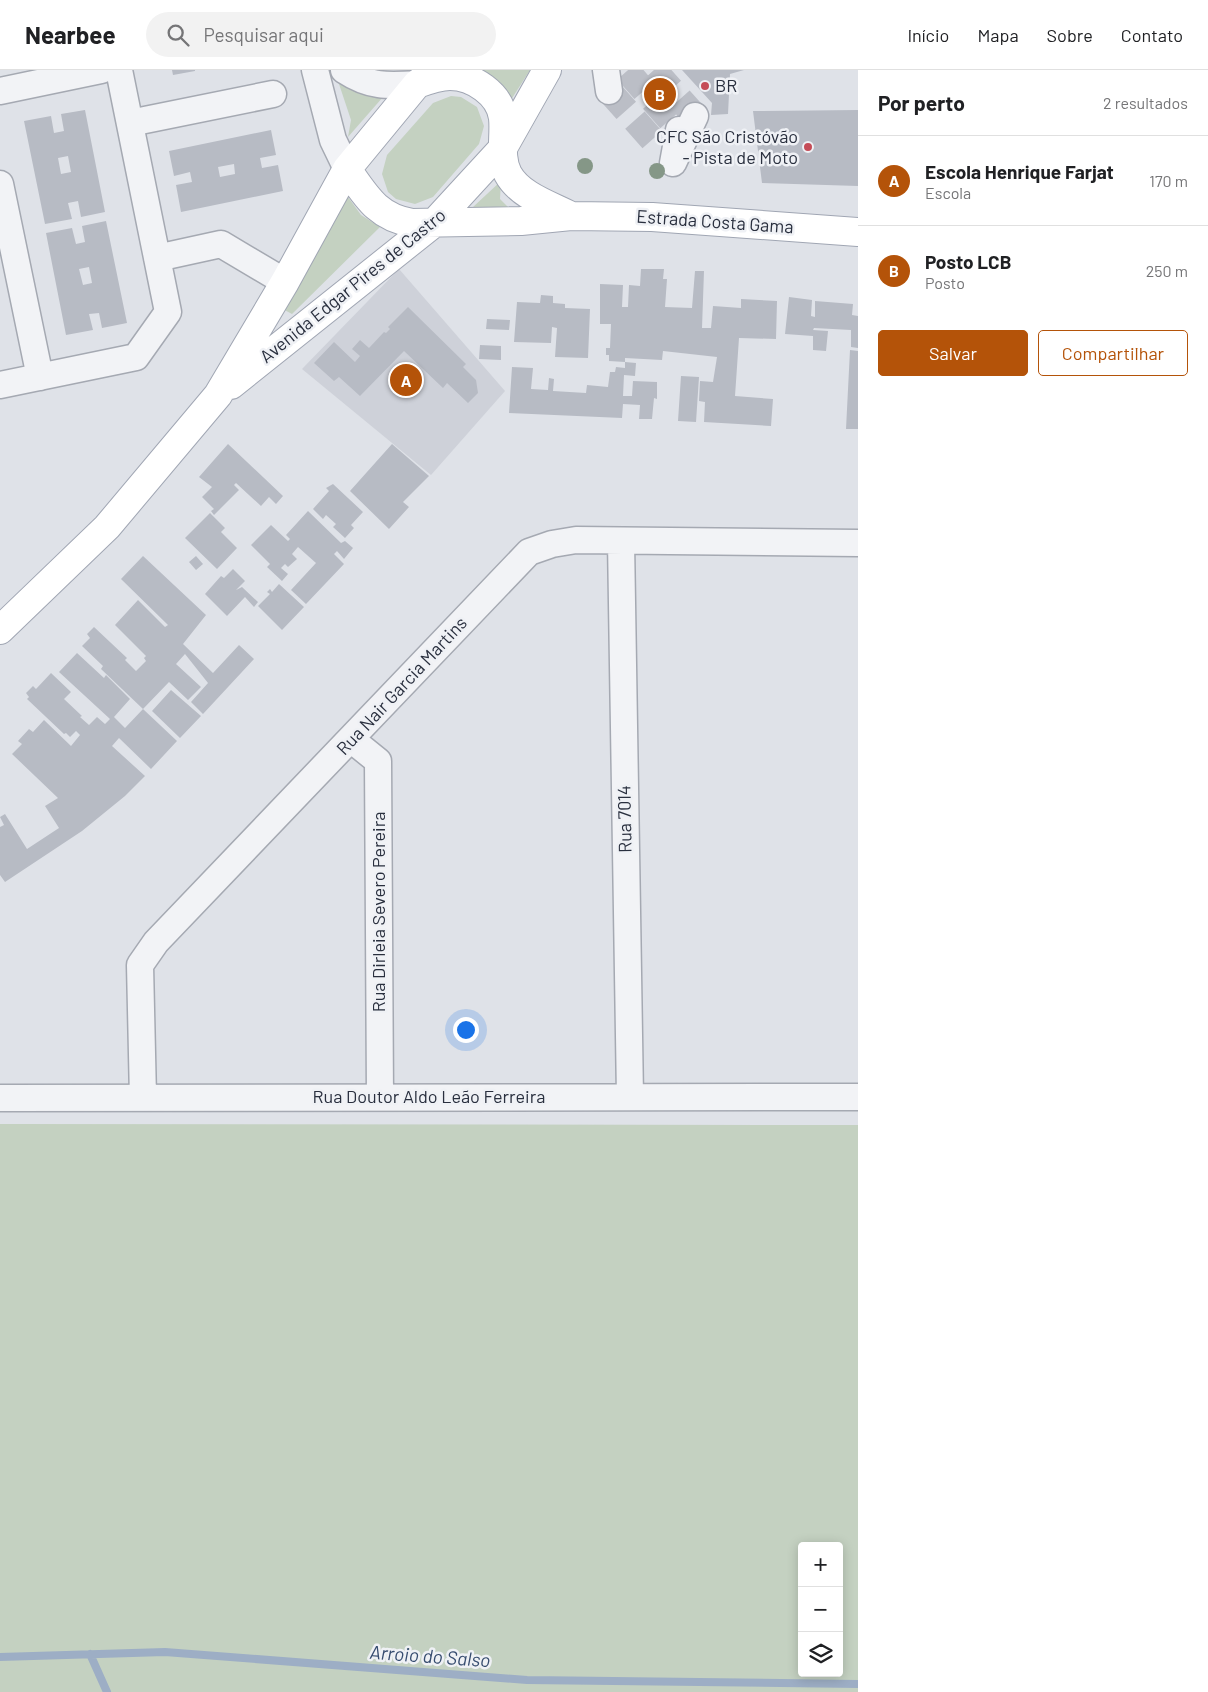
<!DOCTYPE html>
<html lang="pt">
<meta charset="utf-8">
<style>
:root{--surface:#fff;--page:#f2f2f2;--text:#202124;--muted:#757577;--line:#e0e0e0;--accent:#b45309}
body{margin:0;font-family:Barlow,sans-serif;background:var(--page);color:var(--text)}
.controls{position:absolute;right:15px;bottom:15px;display:grid;overflow:hidden;border-radius:5px;box-shadow:0 2px 12px #0003}
.controls button{width:45px;height:45px;display:grid;place-items:center;padding:0;border:0;border-bottom:1px solid var(--line);background:var(--surface);color:var(--text);font:25px sans-serif}
.you{position:absolute;left:465px;top:959px;width:18px;height:18px;margin:-12px;border:4px solid #fff;border-radius:50%;background:#1a73e8;box-shadow:0 0 0 8px #1a73e833}
.badge{display:grid;place-items:center;width:32px;height:32px;border-radius:50%;background:var(--accent);color:#fff;font-size:16px;font-weight:700}
.pin{position:absolute;translate:-50% -50%;border:2px solid #fff;box-shadow:0 1px 5px #0006}
.list{margin:0;padding:0;list-style:none}
h2{display:flex;justify-content:space-between;align-items:center;height:65px;margin:0;padding:0 20px;font-size:21px}
h2 small{font-size:16px;font-weight:400;color:var(--muted)}
.list li{display:grid;grid-template-columns:32px 1fr auto;gap:15px;align-items:center;box-sizing:border-box;height:90px;padding:0 20px;border-top:1px solid var(--line)}
.list b{display:block;font-size:19px;white-space:nowrap}
.list p{margin:0;font-size:16px;white-space:nowrap;color:var(--muted)}
.list em{font-size:16px;font-style:normal;color:var(--muted)}
.actions{display:flex;gap:10px;padding:15px 20px}
.actions a{flex:1;padding:11px 0;border:1px solid var(--accent);border-radius:5px;text-align:center;font-size:18px;color:var(--accent)}
.actions .main{background:var(--accent);color:#fff}
.icon{flex:none;width:28px;height:28px;fill:none;stroke:currentColor;stroke-width:2;stroke-linecap:round;stroke-linejoin:round}
.map{position:relative;flex:none;width:858px;height:1622px;overflow:hidden}
header{display:flex;align-items:center;gap:30px;box-sizing:border-box;height:70px;padding:0 25px;background:var(--surface);border-bottom:1px solid var(--line)}
header strong{font-size:24px}
nav{display:flex;gap:28px;margin-inline-start:auto;font-size:18px}
.search{width:350px;height:45px;background:var(--page);display:flex;align-items:center;gap:12px;box-sizing:border-box;padding:0 18px;border-radius:28px;color:var(--muted);font-size:19px}
main{display:flex}
aside{flex:1;background:var(--surface)}
.map>svg:first-child{display:block}
.built{fill:#ced1d9}
.green{fill:#c4d1c1;fill-rule:evenodd}
.lines{fill:none;stroke-linecap:round;stroke-linejoin:round}
.stream{stroke:#9daec5;stroke-width:8}
.building{fill:#b7bbc4;fill-rule:evenodd}
.minor-tunnel{stroke:#bbbec6;stroke-width:26;stroke-dasharray:26 13;stroke-linecap:butt}
.minor-casing{stroke:#a5a9b2;stroke-width:29}
.major-casing{stroke:#a0a6b3;stroke-width:30}
.minor{stroke:#f2f3f6;stroke-width:26}
.major{stroke:#fff;stroke-width:28}
.tree{fill:#859787}
.poi-dot{fill:#c54c57;stroke:#eff1f5;stroke-width:2}
.labels{text-anchor:middle;stroke-width:5;stroke-linejoin:round;paint-order:stroke}
.poi-label{font-size:18px;fill:#292f3e;stroke:#eff1f5;text-anchor:start}
.street-label{font-size:18px;fill:#292f3e;stroke:#eff1f5}
.water-label{font-size:19px;font-style:italic;fill:#364c6f;stroke:#eff1f5}
</style>
<header>
<strong>Nearbee</strong>
<div class="search"><svg class="icon" aria-label="search" viewBox="0 0 24 24"><circle cx="10" cy="10" r="6"/><path d="M15 15l6 6"/></svg>Pesquisar aqui</div>
<nav><a>Início</a><a>Mapa</a><a>Sobre</a><a>Contato</a></nav>
</header>
<main>
<div class="map">
<svg width="858" height="1622" viewBox="0 0 858 1622">
<rect width="100%" height="100%" fill="#dfe2e8"/>
<!-- built -->
<path class="built" d="M399 199 505 321 431 405 302 299Z"/>
<!-- green -->
<path class="green" d="M478 0H530L509 33Z
M337 8 383 27 348 67 351 50Z
M451 26 461 27 477 37 484 56 479 74 433 127 415 134 396 129 388 122 382 104 387 85 433 33Z
M501 111 500 129 515 144 473 137Z
M348 127 361 145 380 157 292 244 279 237Z
M0 1054 858 1055V1622H0ZM802 1476H839V1603H802Z"/>
<g class="lines">
<!-- stream -->
<path class="stream" d="M90 1584 107 1622
M0 1587 165 1582 527 1610 858 1614"/>
</g>
<!-- building -->
<path class="building" d="M172 0H195V1L173 5Z
M682 0H744L730 4 728 44 711 45 712 33Z
M85 40 105 142 81 147 78 131 68 133 72 149 45 154 24 51 51 46 54 63 64 61 61 44ZM68 86 71 102 61 104 58 88Z
M858 40V116L762 113 753 41Z
M271 60 276 85 260 88 262 98 278 95 283 121 181 142 176 115 192 112 190 102 174 106 169 81ZM234 94 235 104 220 107 218 97Z
M106 151 127 253 102 258 99 243 89 244 93 260 66 265 46 163 72 158 76 174 85 172 82 156ZM89 197 92 213 83 215 79 199Z
M641 199H664L663 209H667L665 237 692 238 695 201H704L702 258H711L713 236 741 238V229L777 231 776 269 739 268 735 326 773 329 771 356 704 352 705 332 699 331 700 311 713 312 717 287 663 281 662 290 625 288V292L609 291V285H606V278H610L611 254H600V214L623 215 622 237H628L629 215 640 216Z
M541 225 553 226V233L565 234V238L590 239 588 288 555 287 557 258 552 257 551 273 514 272 517 232 540 233Z
M789 227 812 230 811 246 815 247V231L853 234 852 245 858 246V278L851 277V260L814 258 813 260 828 261 826 281 813 280V266L785 264Z
M408 237 466 294 463 297 476 310 478 323 468 333 447 313 443 318 404 281 360 326 339 307 334 311 314 293 334 272 355 292 360 286 352 279 360 270 369 278 384 262 386 263 390 259 388 257Z
M487 249 510 250 509 260 486 259Z
M480 275 501 276V290L479 289Z
M850 280 858 281V359H846Z
M625 292 636 293 635 306 624 305 623 326H632L633 311 657 312V329L654 328 652 349H639L640 335 623 334 622 348 509 343 512 297 533 298 531 319 548 320 549 308 554 309 553 321 586 323 587 315 608 317 610 302H615L616 297 625 298Z
M681 306 699 307 696 352 678 351Z
M228 374 283 426 276 434 269 427 261 436 236 413 234 415 239 420 214 445 211 441 214 439 202 427 212 417 199 407Z
M392 374 429 406 403 432 409 437 389 459 350 421Z
M333 414 363 442 351 455 354 458 345 468 333 457 336 454 326 445 323 449 313 439 329 421 326 418Z
M308 441 341 473 345 471 353 478 344 489 337 481 334 484 344 494 306 534 291 520 316 493 298 477 292 484 297 489 288 497 285 494 281 498 288 504 282 511 267 497 270 494 251 475 271 455 288 471 290 469 286 465Z
M210 443 225 458 221 462 237 478 217 499 185 468Z
M143 486 206 545 183 574 213 603 239 575 254 589 203 644 191 632 208 613 185 584 176 594 201 617 188 630 169 612 143 639 177 671 151 699 119 668 112 676 145 706 125 726 82 761 5 812 0 805V757L4 755 0 747 5 744 27 779 59 758 45 736 58 728 12 684 22 674 18 671 29 659 33 662 44 650 71 676 80 665 76 661 70 667 66 663 64 664 27 629 29 627 26 623 33 616 36 619 51 603 71 622 64 629 82 646 80 647 89 655 97 647 105 654 110 649 59 602 77 583 104 608 106 605 130 629 114 647 125 658 143 639 101 599 103 596 82 576 90 568 87 564 94 557 127 588 125 590 136 601 146 591 144 588 146 586 115 555 138 530 165 557 168 555 121 509Z
M196 486 203 494 196 500 189 492Z
M233 499 245 511 236 520 242 517 258 532 254 537 245 527 227 546 205 524 221 506 224 508Z
M279 514 304 537 282 560 258 536 270 524 267 522 270 519 272 522Z
M171 620 201 646 180 668 152 641Z"/>
<g class="lines">
<!-- minor-tunnel -->
<path class="minor-tunnel" d="M654 0 695 46
M627 1 679 60
M609 21 657 75"/>
<!-- minor casing -->
<g class="minor-casing">
<path id="minor" d="M315 0 333 70 347 99
M344 0C370 17 387 16 417 14
M606 0 609 21
M0 21 101 0
M130 53 273 24
M679 60 673 93 695 46
M0 114 40 307
M157 188 221 174 285 212
M0 315 136 287 168 242 119 0
M621 471 630 1027
M352 670 378 691 380 1027
M0 1028 858 1027
M143 1028 140 895 156 872 529 482 552 474 576 470 858 473"/>
</g>
<!-- major casing -->
<g class="major-casing">
<path id="major" d="M417 14C428 10 439 6 450 6 473 6 500 24 503 48 505 66 499 87 508 104 520 126 550 135 571 146
M347 99C366 126 377 147 412 153L521 151 571 146 652 147 858 162
M231 315 434 153 503 78 547 0
M0 560 107 457 218 325 285 212 347 99 417 14 435 0"/>
</g>
<!-- minor -->
<use href="#minor" class="minor"/>
<!-- major -->
<use href="#major" class="major"/>
</g>
<!-- trees -->
<g class="tree">
<circle cx="585" cy="96" r="8"/>
<circle cx="657" cy="101" r="8"/>
</g>
<!-- markers -->
<g class="poi-dot">
<circle cx="705" cy="16" r="5"/>
<circle cx="808" cy="77" r="5"/>
</g>
<g class="labels">
<!-- poi labels -->
<g class="poi-label">
<text x="715" y="22">BR</text>
<text x="798" y="73" text-anchor="end">CFC São Cristóvão<tspan x="798" dy="21">- Pista de Moto</tspan></text>
</g>
<!-- street labels -->
<g class="street-label">
<text transform="translate(715 152) rotate(4)" y="6">Estrada Costa Gama</text>
<text transform="translate(353 216) rotate(-39)" y="6">Avenida Edgar Pires de Castro</text>
<text transform="translate(402 616) rotate(-47)" y="6">Rua Nair Garcia Martins</text>
<text transform="translate(625 749) rotate(-91)" y="6">Rua 7014</text>
<text transform="translate(379 842) rotate(-90)" y="6">Rua Dirleia Severo Pereira</text>
<text x="429" y="1033">Rua Doutor Aldo Leão Ferreira</text>
</g>
<!-- water labels -->
<g class="water-label">
<text transform="translate(430 1586) rotate(4)" y="7">Arroio do Salso</text>
</g>
</g>
</svg>
<div class="controls">
<button>+</button>
<button>−</button>
<button><svg class="icon" aria-label="layers" viewBox="0 0 24 24"><path d="M12 4l9 5-9 5-9-5zM3 14l9 5 9-5"/></svg></button>
</div>
<div class="you"></div>
<div class="pin badge" style="left:406px;top:310px">A</div>
<div class="pin badge" style="left:660px;top:24px">B</div>
</div>
<aside>
<h2>Por perto<small>2 resultados</small></h2>
<ul class="list">
<li><span class="badge">A</span><div><b>Escola Henrique Farjat</b><p>Escola</p></div><em>170 m</em></li>
<li><span class="badge">B</span><div><b>Posto LCB</b><p>Posto</p></div><em>250 m</em></li>
</ul>
<div class="actions"><a class="main">Salvar</a><a>Compartilhar</a></div>
</aside>
</main>
